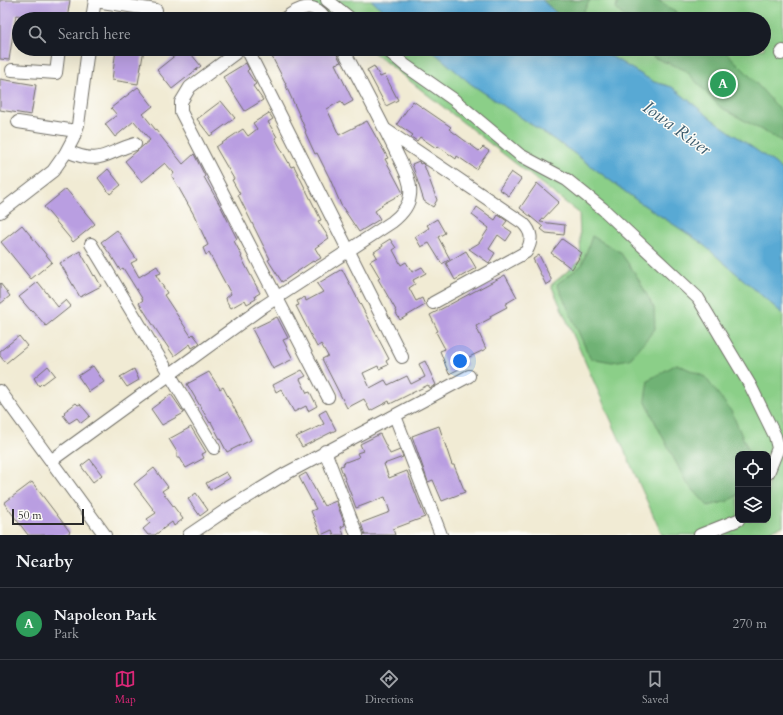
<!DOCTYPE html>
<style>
:root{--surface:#171b24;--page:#242831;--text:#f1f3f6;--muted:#9ea1a6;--line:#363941;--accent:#db2777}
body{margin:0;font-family:Cardo,serif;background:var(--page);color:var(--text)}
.controls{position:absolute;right:12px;bottom:12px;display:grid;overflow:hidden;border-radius:8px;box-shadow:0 4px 16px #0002}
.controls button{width:36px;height:36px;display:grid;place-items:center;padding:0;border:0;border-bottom:1px solid var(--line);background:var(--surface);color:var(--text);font:20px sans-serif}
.scale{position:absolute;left:12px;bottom:10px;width:72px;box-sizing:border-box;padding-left:4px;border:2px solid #2b2b2b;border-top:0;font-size:11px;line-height:14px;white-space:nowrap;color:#2b2b2b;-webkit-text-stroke:3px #fdfcf7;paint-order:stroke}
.you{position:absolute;left:460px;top:361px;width:14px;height:14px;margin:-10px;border:3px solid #fff;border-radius:50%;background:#1a73e8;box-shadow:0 0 0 6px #1a73e833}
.badge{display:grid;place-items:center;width:26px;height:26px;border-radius:50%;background:var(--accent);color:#fff;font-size:13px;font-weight:700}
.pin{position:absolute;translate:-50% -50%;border:2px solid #fff;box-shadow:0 1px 4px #0006}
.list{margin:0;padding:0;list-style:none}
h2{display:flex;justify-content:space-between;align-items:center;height:52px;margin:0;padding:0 16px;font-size:17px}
h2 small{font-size:13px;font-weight:400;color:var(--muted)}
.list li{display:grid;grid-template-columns:26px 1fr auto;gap:12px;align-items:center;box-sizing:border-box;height:72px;padding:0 16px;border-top:1px solid var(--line)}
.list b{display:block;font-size:15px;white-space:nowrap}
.list p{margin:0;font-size:13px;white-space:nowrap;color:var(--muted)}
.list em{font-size:13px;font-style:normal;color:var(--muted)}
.icon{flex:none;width:22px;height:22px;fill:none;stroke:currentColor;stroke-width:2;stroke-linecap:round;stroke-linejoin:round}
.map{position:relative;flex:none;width:783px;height:535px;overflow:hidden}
.search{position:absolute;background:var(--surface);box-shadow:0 4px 16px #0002;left:12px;right:12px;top:12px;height:44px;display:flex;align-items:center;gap:10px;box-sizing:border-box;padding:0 14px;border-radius:22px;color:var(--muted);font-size:15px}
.sheet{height:124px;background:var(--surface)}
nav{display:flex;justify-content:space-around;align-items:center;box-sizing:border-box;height:56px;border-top:1px solid var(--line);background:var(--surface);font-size:11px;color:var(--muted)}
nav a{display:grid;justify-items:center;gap:2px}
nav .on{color:var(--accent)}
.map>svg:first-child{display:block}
.green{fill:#8bcf88;stroke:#5b7d5a;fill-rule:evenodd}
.forest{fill:#70b274;stroke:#4e6e50}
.water{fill:#59a9d4;stroke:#426a80}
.building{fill:#b99ee1}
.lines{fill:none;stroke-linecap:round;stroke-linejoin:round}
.minor-casing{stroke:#706e66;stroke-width:14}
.minor{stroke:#fff;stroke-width:12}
.labels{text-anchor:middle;stroke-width:3;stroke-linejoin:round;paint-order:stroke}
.water-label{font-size:18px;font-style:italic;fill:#3d5d6f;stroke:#fdfcf7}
</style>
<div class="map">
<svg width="783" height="535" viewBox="0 0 783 535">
<rect width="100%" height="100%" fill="#fdfcf7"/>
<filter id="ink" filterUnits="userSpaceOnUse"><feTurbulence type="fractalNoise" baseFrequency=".025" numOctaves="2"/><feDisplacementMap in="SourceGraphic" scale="8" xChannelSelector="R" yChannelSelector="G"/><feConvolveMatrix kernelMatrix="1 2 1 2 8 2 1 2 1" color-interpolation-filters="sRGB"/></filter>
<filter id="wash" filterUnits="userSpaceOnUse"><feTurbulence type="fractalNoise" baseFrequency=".012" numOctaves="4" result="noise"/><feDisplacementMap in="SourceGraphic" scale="16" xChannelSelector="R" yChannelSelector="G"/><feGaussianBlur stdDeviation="0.9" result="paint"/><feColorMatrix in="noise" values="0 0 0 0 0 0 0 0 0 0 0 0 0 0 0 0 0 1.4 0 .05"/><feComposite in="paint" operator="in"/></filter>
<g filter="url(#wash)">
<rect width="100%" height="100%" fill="#f1ebd4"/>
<!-- green -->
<path class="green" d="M306 0H371L393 19H331Z
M542 0H783V172L776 164 713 120 672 87 654 82 599 49H764V19H563Z
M369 49H430L471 84 571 151 639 202 699 241 783 314V526L758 535H662L551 285 581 260 579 213ZM738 454H768V520H738Z"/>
<!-- forest -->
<path class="forest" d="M542 0H590L579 19H563Z
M618 0H658L685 19H627L616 9Z
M651 49H723L745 71 783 113V142L720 107 685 70 653 57Z
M592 236 620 252 635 273 654 308 655 329 630 359 612 362 590 358 557 284 582 265Z
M677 364 705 377 731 411 750 454H738V495L728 501 708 506 686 482 656 424 645 400 648 380Z"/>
<!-- water -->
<path class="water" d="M371 0H542L563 19H393Z
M430 49H599L654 82 672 87 713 120 776 164 783 172V314L699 241 639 202 571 151 471 84Z"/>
<g id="blocks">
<!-- building -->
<path class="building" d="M0 0H70L67 19H46L16 15 9 60 0 59Z
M116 49H144L138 84 112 80Z
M173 49H187L201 66 172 89 157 70 177 54Z
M268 49H334L341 62 335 64 353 101 344 106 341 101 327 109 339 135 367 121 388 158 385 159 403 193 381 205 382 206 375 211 380 219 359 232 341 205 330 179 317 153 315 154 305 132 306 131 297 110 285 84H286Z
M246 63 249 69 247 71 256 84 253 86 263 100 245 111 223 77Z
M374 66 380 77 385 75 398 100 386 106 367 70Z
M0 79 36 85 31 115 0 110Z
M138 87 153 106 143 114 183 164 194 154 205 176 204 177 221 207 237 239 234 241 242 256 241 257 260 293 255 296 256 299 247 304 245 300 231 308 227 302 226 298 231 294 209 253 206 255 203 248 208 245 194 215 172 176 174 173 165 163 142 182 125 161 150 140 134 121 115 137 105 124 117 115 111 108Z
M221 101 235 118 210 136 197 119Z
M413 101 451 127 449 129 479 151 483 147 489 151 476 169 457 156 456 159 438 146 436 148 420 137 417 141 411 137 413 135 397 124Z
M269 113 273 119 268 122 277 137 275 138 291 167 294 166 321 220 318 221 329 238 315 248 321 258 314 262 313 261 282 282 268 260 270 259 238 195 240 194 232 180 234 179 216 148V147L243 129 248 136 257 129 253 123Z
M419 161 420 164 422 163 424 165 437 200 433 207 424 201 412 164Z
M108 169 121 185 110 194 98 178Z
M511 172 521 179 509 196 499 189Z
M537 183 559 202 540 222 565 225 564 235 546 233 541 229 543 227 520 208Z
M66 189 95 224 73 242 44 207Z
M477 207 495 220 498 215 507 221 503 226 512 232 506 241 498 235 489 249 495 253 489 263 469 249 479 243 489 228 472 215Z
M437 219 445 233 438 237 450 259 442 264 429 243 421 247 415 237 429 228 427 225Z
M22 225 52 262 31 279 1 242Z
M117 230 137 260 131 263 139 277 157 266 161 273 156 275 167 293 164 295 191 336 193 334 200 343 192 348 190 344 174 356 157 331 139 303 143 300 123 268 120 270 112 257 101 242Z
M390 239 396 248 393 250 401 265 406 262 412 272 422 267 426 273 413 280 415 284 409 288 416 301 422 298 425 305 400 320 396 313 397 312 378 279 380 278 370 261 377 257 374 252 383 246 382 244Z
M562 239 582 253 572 269 551 253Z
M80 251 94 276 95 275 101 286 80 297 60 263Z
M466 251 476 268 455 280 446 263Z
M539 255 551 279V282L546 285 533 259Z
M342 269 389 359 386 361 388 365 379 369 378 366 363 373 370 388 385 380 388 385 407 376 411 384 425 377 419 364 425 361 436 385 430 388 428 385 390 404 389 401 370 411 364 399 347 408 322 359 328 356 321 344 317 347 296 306 299 305 297 301 305 297 306 301 323 292 317 284Z
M505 275 517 297 505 304 507 307 490 316 491 318 476 326 486 349 465 359 467 365 449 374 440 351 445 349 436 332 438 331 430 315Z
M38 282 58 307 66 300 71 306 46 326 32 310 31 311 19 297Z
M0 283 10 296 0 304Z
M277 317 288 338 283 340 293 359 273 369 252 329Z
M19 336 27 346 6 363 0 356V351Z
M48 366 55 375 43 384 42 383 39 386 34 378Z
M93 366 104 382 89 392 78 376Z
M134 369 139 380 127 387 120 377Z
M302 370 306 376 300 379 307 393 310 392 317 406 308 411 306 406 294 412 281 389 276 392 273 385Z
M209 372 220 389 223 387 251 440 227 452 211 422 210 423 187 384Z
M171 394 184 413 162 425 151 409Z
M76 403 78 405 80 404 90 416 81 423 77 418 69 423 63 415 65 413 64 412Z
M326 410 336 430 302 447 296 437 324 424 319 414Z
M439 426 452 465H454L465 492 442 501 433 480 428 482 412 436Z
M191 427 206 452 202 454 204 458 186 468 180 458H177V452L169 439Z
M380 434 390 454 400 450 403 457 384 464 389 478 407 471 425 517 393 529 395 535H365L361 523 390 512 385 497 356 508 340 466 344 465 343 463 359 457 357 453 363 451 360 444Z
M90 459 102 475 93 482 81 466Z
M154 468 168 487 162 491 183 519 174 526 172 522 155 535H148L143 529 150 523 147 519 156 513 134 484Z
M226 472 230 478 210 490 206 483Z
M306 473 324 506 336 501 345 525 341 527 344 535H334L332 530 321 535 311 511 316 509 299 477Z
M32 482 70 532 66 535H28L4 503Z
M196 493 208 510 200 516 188 499Z"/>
</g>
</g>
<g filter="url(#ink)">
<use href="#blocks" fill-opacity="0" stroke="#706e66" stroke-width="1"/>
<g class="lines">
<!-- minor casing -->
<g class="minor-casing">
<path id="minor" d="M327 0 351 19
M95 1 156 10
M92 19 95 0
M284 19C299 8 313 0 326 19
M241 49 190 87 181 102V112L328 397
M247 49 402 357
M386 49 406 66 453 99 520 155 567 180 603 209 698 298 750 385 775 436 778 448 768 473
M781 54 783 51
M12 70 56 73 59 49
M18 122 76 131
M386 130 523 223C532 232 533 240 526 252L433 303
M67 151C101 166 104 153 135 144
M0 212 53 171 65 154 73 139 78 125 88 49
M91 244 214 448
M0 391 105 535
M395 416 441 535
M325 451 357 535
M52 460 264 306 392 222C401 215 409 207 410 195 412 181 402 165 396 152 379 117 361 83 343 49
M189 535 226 510 285 474 469 376
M700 535 738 520"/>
</g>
<!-- minor -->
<use href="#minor" class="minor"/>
</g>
</g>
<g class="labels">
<!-- water labels -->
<g class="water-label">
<text transform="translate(677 128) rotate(36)" y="6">Iowa River</text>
</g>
</g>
</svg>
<div class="controls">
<button><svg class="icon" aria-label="locate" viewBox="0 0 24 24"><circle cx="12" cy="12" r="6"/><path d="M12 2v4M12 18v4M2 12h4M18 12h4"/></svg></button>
<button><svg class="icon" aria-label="layers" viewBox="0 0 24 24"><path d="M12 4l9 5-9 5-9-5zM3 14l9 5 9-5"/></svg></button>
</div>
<div class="scale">50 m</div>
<div class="you"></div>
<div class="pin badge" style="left:723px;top:84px;background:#2e9e5b">A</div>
<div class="search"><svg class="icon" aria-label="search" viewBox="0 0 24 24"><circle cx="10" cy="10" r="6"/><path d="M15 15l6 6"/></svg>Search here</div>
</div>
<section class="sheet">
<h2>Nearby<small></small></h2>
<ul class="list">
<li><span class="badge" style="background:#2e9e5b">A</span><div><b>Napoleon Park</b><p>Park</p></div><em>270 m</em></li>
</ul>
</section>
<nav>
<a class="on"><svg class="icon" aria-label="map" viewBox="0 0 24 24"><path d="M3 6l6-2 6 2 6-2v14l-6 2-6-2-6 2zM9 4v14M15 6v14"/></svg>Map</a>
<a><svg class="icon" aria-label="directions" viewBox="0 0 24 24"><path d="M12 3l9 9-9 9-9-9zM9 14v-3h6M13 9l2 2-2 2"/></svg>Directions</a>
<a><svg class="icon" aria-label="saved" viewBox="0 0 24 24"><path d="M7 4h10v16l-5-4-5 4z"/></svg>Saved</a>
</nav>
